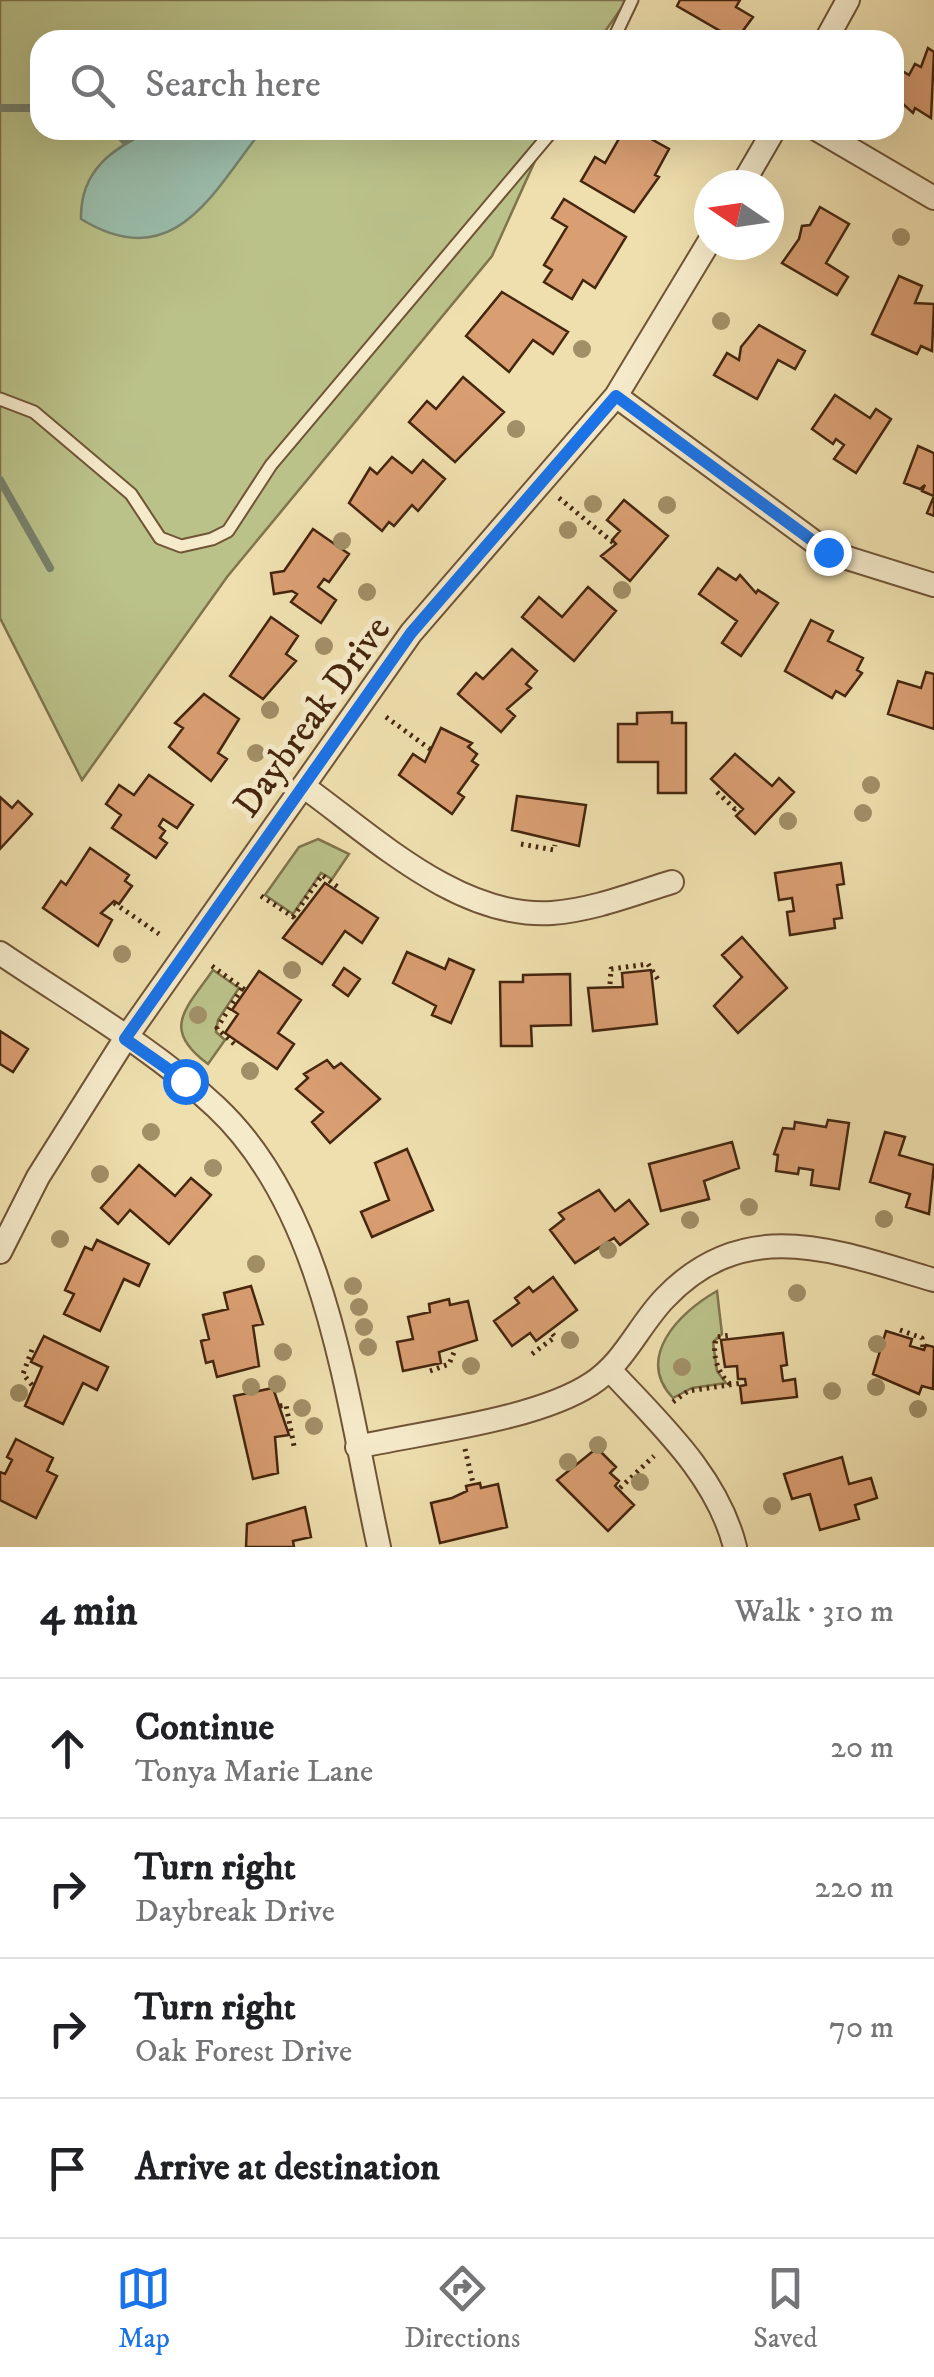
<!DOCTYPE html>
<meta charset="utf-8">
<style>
:root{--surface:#fff;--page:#f2f2f2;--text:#202124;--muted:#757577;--line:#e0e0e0;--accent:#1a73e8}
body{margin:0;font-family:"IM FELL DW Pica",serif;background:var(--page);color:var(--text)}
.compass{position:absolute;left:694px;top:170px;width:90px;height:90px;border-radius:50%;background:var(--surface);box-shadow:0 10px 40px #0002;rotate:283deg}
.stop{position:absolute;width:30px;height:30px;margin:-22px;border:8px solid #1a73e8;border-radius:50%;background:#fff}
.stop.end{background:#1a73e8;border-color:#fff;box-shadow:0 2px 10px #0008}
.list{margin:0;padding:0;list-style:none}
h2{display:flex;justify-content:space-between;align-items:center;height:130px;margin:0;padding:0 40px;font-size:42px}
h2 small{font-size:32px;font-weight:400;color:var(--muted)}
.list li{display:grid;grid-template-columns:65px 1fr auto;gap:30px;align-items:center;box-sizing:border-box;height:140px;padding:0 40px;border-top:2px solid var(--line)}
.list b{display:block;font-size:38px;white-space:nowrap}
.list p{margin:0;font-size:32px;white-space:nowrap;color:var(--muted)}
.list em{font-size:32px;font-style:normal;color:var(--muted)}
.icon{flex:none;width:55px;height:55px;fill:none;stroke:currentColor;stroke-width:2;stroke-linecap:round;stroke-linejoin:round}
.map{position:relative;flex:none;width:934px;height:1547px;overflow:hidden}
.search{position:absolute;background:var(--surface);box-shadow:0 10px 40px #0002;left:30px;right:30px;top:30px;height:110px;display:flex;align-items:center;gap:25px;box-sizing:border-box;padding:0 35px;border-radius:30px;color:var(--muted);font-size:38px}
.sheet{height:690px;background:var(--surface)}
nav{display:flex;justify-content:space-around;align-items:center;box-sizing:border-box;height:140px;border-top:2px solid var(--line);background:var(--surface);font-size:28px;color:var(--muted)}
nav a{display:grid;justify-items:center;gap:5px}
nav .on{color:var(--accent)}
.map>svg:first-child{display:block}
.green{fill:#bac189;stroke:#80744c;stroke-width:2.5}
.water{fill:#9abdab;stroke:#78816c;stroke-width:2.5}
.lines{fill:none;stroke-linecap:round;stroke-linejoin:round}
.stream{stroke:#78816c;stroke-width:8}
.building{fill:#d99e72;stroke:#45260e;stroke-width:2.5}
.lane-casing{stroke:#705436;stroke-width:15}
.street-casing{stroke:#705436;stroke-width:26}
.path{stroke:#45260e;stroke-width:5;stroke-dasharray:2.5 5;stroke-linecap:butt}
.lane{stroke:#f5eaca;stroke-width:11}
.street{stroke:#f5eaca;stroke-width:22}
.tree{fill:#a18f67}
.route{stroke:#1a73e8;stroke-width:12}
.labels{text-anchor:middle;stroke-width:10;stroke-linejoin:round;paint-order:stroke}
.street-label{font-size:38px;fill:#45260e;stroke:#f5eaca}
</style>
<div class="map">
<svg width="934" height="1547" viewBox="0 0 934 1547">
<rect width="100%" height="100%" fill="#efdfae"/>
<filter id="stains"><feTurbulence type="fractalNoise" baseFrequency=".002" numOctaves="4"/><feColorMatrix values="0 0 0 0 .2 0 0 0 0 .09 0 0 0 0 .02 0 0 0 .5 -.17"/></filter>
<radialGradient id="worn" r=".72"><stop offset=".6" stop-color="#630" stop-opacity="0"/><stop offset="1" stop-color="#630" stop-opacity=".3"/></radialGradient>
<!-- green -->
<path class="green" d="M0 0H627L599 40H40V130H549L492 256 227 577 82 780 0 618Z
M318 839 349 854 332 879 321 873 293 914 265 895 299 847Z
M213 970 239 988 218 1020 216 1032 225 1040 208 1064C160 1029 186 1009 213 970Z
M717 1291 722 1334 713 1342 717 1371 726 1383 692 1388 673 1398C635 1358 678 1313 717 1291Z"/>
<!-- water -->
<path class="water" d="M152 130H262C214 190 175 277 81 219 80 170 113 148 152 130Z"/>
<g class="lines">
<!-- stream -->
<path class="stream" d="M0 108H40
M115 130 125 141
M0 480 50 568"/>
</g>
<!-- building -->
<path class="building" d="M680 0H740L736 7 753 17 736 40 677 6Z
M928 48 934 52 931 118 915 108 913 113 894 96V66L909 75 915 64 921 67Z
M624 130H635L669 149 655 175 659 177 634 212 581 181 595 157 605 163Z
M564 199 626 237 595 288 583 280 572 299 544 282 552 270 544 265 567 227 552 218Z
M820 207 849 224 826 263 848 277 837 295 782 263 799 239 802 226 810 225Z
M899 276 922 286 915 303 934 304 932 351 921 346 917 354 872 334Z
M502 292 568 332 553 354 533 340 509 372 466 336Z
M759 325 805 351 795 369 778 360 757 399 714 375 727 353 739 360 741 347Z
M463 377 504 412 455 462 409 422 427 401 436 409Z
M835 395 870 418 876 409 891 419 856 473 834 459 844 445 836 439 833 444 812 429Z
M918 446 934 453V516L927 513 934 496 922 491 925 485 920 489 904 483Z
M392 457 412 473 423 460 445 479 418 511 412 505 394 526 389 522 382 531 349 503 370 468 377 474Z
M624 500 668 536 630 581 601 556 616 544 612 540 620 531 607 520Z
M313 529 349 554 329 582 324 579 318 587 336 600 321 623 291 602 297 594 292 591 274 594 271 573 284 571Z
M718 568 736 580 740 575 756 593 758 590 778 603 741 656 722 643 737 621 699 594Z
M588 587 616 611 574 661 522 617 539 597 562 617Z
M271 617 298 636 286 654 296 661 263 699 230 676Z
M811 620 833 631 828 641 863 658 857 670 862 673 845 696 836 691 832 698 785 671Z
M512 649 537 671 526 684 531 688 507 709 515 716 501 732 458 694 476 673 483 679Z
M926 672 934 674V729L888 714 898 681 921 688Z
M204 694 239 719 218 753 227 759 211 781 169 747 183 728 175 723Z
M672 712V723H686V793H658V762H618V724H637V713Z
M441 728 472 743 468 747 477 754 472 761 478 765 458 793 464 797 452 814 399 775 413 754 425 762Z
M735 754 772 786 779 778 794 792 755 834 736 816 743 809 711 779Z
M149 775 193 805 177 828 163 819 159 826 165 831 160 838 167 843 156 858 112 828 121 815 106 804 119 785 134 795Z
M517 796 586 805 579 846 512 830Z
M0 797 12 808 18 801 32 814 0 849Z
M90 848 129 875 125 881 132 886 119 904 114 901 101 913 112 920 98 946 43 908 61 881 66 885Z
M841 863 844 884 837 885 842 918 834 919 835 928 790 935 787 912 794 911 792 898 779 900 775 873Z
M325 883 378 918 362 943 345 931 322 964 283 938Z
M742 937 787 988 738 1033 714 1006 742 977 722 955Z
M407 952 445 969 449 959 474 970 451 1023 432 1015 436 1006 393 983Z
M344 968 360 979 348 996 333 985Z
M651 970 657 1024 593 1031 588 988 623 987 622 973Z
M259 971 301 1000 278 1033 294 1044 277 1069 225 1033 238 1014 232 1010Z
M570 974 571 1025 531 1026 532 1046H501L500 982H523V975Z
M0 1031 28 1049 13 1072 0 1064Z
M327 1060 334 1068 341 1063 380 1099 330 1143 312 1122 323 1112 296 1089 308 1078 304 1074Z
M828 1120 849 1123 839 1189 811 1185 813 1170 799 1168 798 1174 776 1171 778 1155 774 1154 783 1128 794 1129 795 1122 826 1127Z
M885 1132 905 1137 899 1155 934 1165 929 1214 906 1207 910 1194 870 1182Z
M732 1142 739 1168 704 1181 709 1199 661 1211 649 1164Z
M407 1149 433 1210 372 1237 361 1212 389 1200 375 1163Z
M139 1165 175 1196 191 1178 211 1195 169 1244 130 1210 118 1224 101 1208Z
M599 1190 615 1211 629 1200 648 1224 620 1245 614 1238 575 1263 550 1230 564 1219 559 1213Z
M97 1240 149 1264 139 1286 124 1279 100 1331 64 1314 74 1294 65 1290 85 1247 92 1250Z
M553 1277 577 1310 536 1341 530 1333 512 1346 494 1321 519 1303 515 1298 529 1287 533 1292Z
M251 1286 263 1324 253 1326 259 1366 217 1377 213 1361 206 1363 201 1341 209 1339 203 1315 228 1309 224 1293Z
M449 1299 450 1305 468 1301 477 1340 439 1352 441 1363 403 1371 397 1342 413 1339 408 1317 430 1312 429 1304Z
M886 1331 912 1339 910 1346 924 1350 926 1345 934 1347 933 1389 922 1386 919 1394 873 1374Z
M783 1333 787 1365 781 1366 783 1381 795 1379 797 1397 742 1403 740 1386 746 1385 745 1379H738L737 1366 725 1367 721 1340Z
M44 1336 108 1367 97 1390 83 1383 63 1424 25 1406 42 1367 31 1362Z
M273 1388 289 1435 275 1437 278 1473 253 1479 234 1396Z
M16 1439 53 1458 47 1471 57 1476 36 1518 0 1500V1472L5 1474 12 1460 7 1457Z
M597 1448 616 1467 610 1473 619 1481 615 1486 634 1505 608 1531 557 1480Z
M842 1457 849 1484 871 1478 877 1498 855 1505 859 1519 820 1530 810 1494 792 1499 784 1474Z
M480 1483 481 1488 498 1484 507 1527 440 1543 431 1503 452 1498 467 1491 466 1486Z
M305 1507 311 1537 293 1541 294 1547H246L247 1524Z"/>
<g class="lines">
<!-- lane casing -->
<g class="lane-casing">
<path id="lane" d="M613 40 632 0
M0 399 34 412 131 494 160 538 181 546 212 539 228 531 271 465 553 130"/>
</g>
<!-- street casing -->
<g class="street-casing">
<path id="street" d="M826 40 848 0
M818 130 934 198
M742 185 774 130
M616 396 828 552 934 585
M303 786C374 837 459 919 552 913 593 910 633 894 672 882
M0 953C72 1002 153 1048 216 1107 328 1212 347 1403 379 1547
M0 1252 38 1177 125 1039 411 633 616 396 709 242
M610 1370C659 1423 717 1475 735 1547
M357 1447C424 1432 536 1420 591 1384 625 1362 638 1326 665 1298 746 1213 838 1252 934 1280"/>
</g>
<!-- path -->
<path class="path" d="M559 498 616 545
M386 717 430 749
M717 792 735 809 738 806
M521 844 554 850 555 845
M261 896 298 920
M114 903 159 934
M293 917 322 875 338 887
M212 966 245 990
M610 984 611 969 648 964 659 981
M234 1044 217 1028 242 988
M900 1330 922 1338 923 1348
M532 1354 555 1337 551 1332
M430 1371 449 1364 455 1350
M730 1384C717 1373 711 1352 717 1337L731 1335
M32 1385 23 1374 33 1347
M673 1402 688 1391 742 1383
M280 1406 286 1405 294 1446
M465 1449 473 1483
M620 1488 654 1456"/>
<!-- lane -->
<use href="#lane" class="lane"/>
<!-- street -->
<use href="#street" class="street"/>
</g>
<!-- trees -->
<g class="tree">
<circle cx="901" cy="237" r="9"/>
<circle cx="721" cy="321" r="9"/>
<circle cx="582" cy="349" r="9"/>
<circle cx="516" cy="429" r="9"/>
<circle cx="593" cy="504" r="9"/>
<circle cx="667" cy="505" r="9"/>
<circle cx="568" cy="530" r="9"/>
<circle cx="342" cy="541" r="9"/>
<circle cx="622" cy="590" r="9"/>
<circle cx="367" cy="592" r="9"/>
<circle cx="324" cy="646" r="9"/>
<circle cx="270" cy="710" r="9"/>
<circle cx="256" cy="753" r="9"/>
<circle cx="871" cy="785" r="9"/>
<circle cx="863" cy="813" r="9"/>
<circle cx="788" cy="821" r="9"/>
<circle cx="122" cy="954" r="9"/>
<circle cx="292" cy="970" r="9"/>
<circle cx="198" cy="1015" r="9"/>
<circle cx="250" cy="1071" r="9"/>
<circle cx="151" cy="1132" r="9"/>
<circle cx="213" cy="1168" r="9"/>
<circle cx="100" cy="1174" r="9"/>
<circle cx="749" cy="1207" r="9"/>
<circle cx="884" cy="1219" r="9"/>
<circle cx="690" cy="1220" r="9"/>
<circle cx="60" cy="1239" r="9"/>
<circle cx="608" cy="1250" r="9"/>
<circle cx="256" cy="1264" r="9"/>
<circle cx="353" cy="1286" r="9"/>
<circle cx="797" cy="1293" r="9"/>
<circle cx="359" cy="1307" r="9"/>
<circle cx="364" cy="1327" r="9"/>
<circle cx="570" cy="1340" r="9"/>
<circle cx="877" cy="1344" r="9"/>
<circle cx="368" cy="1347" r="9"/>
<circle cx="283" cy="1352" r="9"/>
<circle cx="471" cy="1366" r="9"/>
<circle cx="682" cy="1367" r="9"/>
<circle cx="277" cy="1384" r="9"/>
<circle cx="251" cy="1387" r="9"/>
<circle cx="876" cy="1387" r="9"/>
<circle cx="832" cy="1391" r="9"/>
<circle cx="19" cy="1393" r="9"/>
<circle cx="302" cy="1408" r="9"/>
<circle cx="918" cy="1409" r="9"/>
<circle cx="314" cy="1426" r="9"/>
<circle cx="598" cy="1445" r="9"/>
<circle cx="568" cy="1462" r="9"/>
<circle cx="640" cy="1482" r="9"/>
<circle cx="772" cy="1506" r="9"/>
</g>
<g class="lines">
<!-- route -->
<path class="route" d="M185 1081 125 1039 411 633 616 396 828 552"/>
</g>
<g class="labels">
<!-- street labels -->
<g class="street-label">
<text transform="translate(311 716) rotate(-54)" y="13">Daybreak Drive</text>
</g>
</g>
<rect width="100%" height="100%" filter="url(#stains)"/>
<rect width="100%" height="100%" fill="url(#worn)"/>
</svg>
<svg class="compass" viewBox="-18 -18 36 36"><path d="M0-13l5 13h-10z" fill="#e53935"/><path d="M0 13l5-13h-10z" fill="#757577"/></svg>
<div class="stop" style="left:185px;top:1081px"></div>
<div class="stop end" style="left:828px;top:552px"></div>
<div class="search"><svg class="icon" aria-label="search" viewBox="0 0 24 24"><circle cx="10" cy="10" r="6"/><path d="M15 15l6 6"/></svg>Search here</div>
</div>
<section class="sheet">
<h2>4 min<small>Walk · 310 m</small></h2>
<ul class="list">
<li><svg class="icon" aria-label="ahead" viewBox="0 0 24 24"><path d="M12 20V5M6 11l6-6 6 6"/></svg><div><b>Continue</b><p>Tonya Marie Lane</p></div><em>20 m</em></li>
<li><svg class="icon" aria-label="right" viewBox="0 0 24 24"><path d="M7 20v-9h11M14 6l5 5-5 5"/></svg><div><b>Turn right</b><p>Daybreak Drive</p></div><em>220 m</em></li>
<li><svg class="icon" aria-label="right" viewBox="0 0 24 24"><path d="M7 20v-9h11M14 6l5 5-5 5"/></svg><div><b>Turn right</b><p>Oak Forest Drive</p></div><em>70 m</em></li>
<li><svg class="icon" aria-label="arrive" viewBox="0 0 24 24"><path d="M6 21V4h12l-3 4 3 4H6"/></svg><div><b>Arrive at destination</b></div></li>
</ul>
</section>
<nav>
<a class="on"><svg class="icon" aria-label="map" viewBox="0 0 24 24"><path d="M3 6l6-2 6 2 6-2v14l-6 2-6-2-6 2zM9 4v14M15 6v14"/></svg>Map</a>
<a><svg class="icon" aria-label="directions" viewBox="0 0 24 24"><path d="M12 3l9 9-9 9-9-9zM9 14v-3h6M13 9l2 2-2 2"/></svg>Directions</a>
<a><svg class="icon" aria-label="saved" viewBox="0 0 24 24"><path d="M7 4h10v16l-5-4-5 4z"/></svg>Saved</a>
</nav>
